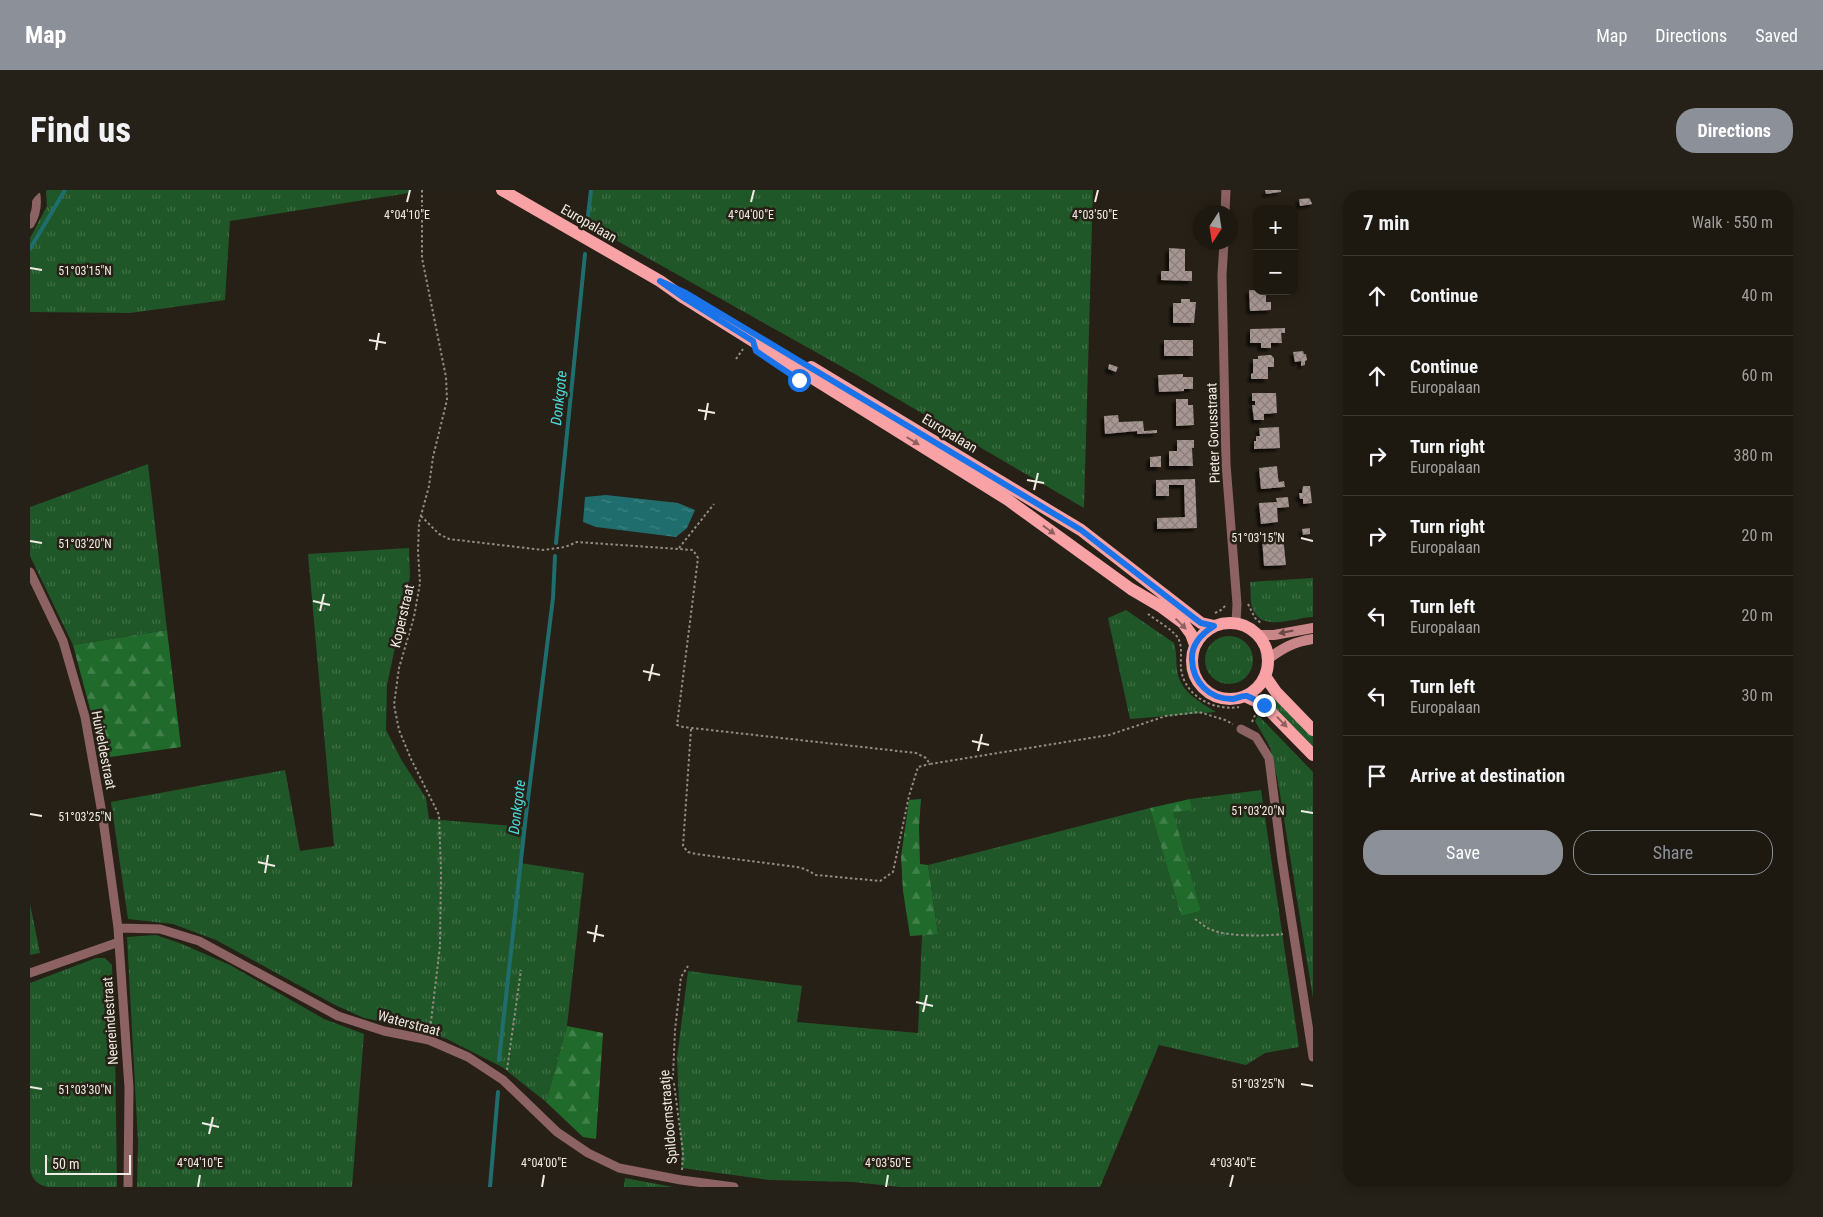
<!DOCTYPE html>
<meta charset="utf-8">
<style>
:root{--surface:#1d1810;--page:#252119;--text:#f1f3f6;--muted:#a0a09f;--line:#3b3730;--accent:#8c9099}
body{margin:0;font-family:"Roboto Condensed",sans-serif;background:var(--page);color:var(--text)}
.controls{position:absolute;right:15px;top:15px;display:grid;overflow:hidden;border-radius:10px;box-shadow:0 2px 12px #0003}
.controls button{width:45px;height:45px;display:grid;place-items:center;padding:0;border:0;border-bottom:1px solid var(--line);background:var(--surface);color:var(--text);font:25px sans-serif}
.compass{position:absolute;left:1163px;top:15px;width:45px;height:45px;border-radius:50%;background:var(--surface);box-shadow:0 2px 12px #0003;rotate:192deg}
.scale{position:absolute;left:15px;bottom:12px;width:86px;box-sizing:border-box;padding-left:5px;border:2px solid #f0ebe4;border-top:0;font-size:14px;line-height:18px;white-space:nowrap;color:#f0ebe4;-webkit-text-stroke:4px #272016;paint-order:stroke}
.stop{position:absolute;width:15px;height:15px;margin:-11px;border:4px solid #1a73e8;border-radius:50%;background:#fff}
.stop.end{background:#1a73e8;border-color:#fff;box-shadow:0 1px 5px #0008}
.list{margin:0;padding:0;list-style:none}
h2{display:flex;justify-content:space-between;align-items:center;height:65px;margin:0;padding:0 20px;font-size:21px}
h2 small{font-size:16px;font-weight:400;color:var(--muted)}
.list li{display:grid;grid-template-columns:32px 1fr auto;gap:15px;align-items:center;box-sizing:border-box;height:80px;padding:0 20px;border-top:1px solid var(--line)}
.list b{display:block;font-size:19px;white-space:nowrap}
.list p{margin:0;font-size:16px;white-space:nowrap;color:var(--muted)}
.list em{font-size:16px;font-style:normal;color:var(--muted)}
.actions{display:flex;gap:10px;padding:15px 20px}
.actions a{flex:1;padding:11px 0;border:1px solid var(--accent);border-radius:20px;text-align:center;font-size:18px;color:var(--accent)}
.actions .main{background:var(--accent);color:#fff}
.icon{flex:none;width:28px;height:28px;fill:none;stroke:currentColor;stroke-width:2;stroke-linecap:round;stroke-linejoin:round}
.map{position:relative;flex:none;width:1283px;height:997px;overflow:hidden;border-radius:20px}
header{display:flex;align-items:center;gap:30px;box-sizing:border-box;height:70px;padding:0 25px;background:var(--accent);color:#fff}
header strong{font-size:24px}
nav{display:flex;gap:28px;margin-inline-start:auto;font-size:18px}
.intro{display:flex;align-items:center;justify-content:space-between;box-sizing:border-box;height:120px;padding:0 30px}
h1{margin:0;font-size:35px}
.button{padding:12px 22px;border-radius:20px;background:var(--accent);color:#fff;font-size:18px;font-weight:700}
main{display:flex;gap:30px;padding:0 30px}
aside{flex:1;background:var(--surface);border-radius:20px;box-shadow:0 2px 12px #0003}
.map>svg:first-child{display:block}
.grass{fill:url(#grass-tufts)}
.forest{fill:url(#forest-firs)}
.water{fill:url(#water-ripples)}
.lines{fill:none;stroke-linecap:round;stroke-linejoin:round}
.stream{stroke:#206d6d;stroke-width:4}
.building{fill:url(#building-cross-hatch);filter:url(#shadow)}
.path{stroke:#928c84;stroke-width:2;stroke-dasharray:2.5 2.5;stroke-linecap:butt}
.street{stroke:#8c6263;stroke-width:9}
.secondary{stroke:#c98689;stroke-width:10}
.primary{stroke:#f8a2a6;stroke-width:12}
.oneway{fill:#90615e}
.oneway2{fill:#684944}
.route{stroke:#1a73e8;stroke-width:6}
.ticks{fill:none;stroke:#f0ebe4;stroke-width:2}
.labels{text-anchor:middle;stroke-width:5;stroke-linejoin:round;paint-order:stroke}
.street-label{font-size:14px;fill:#f0ebe4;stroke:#272016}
.water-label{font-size:15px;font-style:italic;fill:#4bdcdd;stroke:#272016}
.ticks-label{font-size:12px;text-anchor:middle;fill:#f0ebe4;stroke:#272016;stroke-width:5;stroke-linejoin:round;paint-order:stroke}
</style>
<header>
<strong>Map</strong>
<nav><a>Map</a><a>Directions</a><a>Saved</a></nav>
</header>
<div class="intro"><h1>Find us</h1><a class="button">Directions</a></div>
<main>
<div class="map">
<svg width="1283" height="997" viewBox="0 0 1283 997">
<defs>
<pattern id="grass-tufts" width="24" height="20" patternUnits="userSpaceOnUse" patternTransform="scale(1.25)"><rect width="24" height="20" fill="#205728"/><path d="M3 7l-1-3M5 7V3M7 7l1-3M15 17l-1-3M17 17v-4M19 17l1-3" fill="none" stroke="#416f47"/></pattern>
<pattern id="forest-firs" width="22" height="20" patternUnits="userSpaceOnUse" patternTransform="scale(1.25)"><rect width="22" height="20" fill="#206b2c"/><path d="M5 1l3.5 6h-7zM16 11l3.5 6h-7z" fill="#41804a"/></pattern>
<pattern id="water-ripples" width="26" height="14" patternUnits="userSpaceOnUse" patternTransform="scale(1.25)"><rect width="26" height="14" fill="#206d6d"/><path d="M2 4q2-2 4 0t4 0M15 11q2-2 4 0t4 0" fill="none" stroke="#418282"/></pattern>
<pattern id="building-cross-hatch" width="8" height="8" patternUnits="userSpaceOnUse" patternTransform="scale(1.25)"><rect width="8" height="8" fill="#a79692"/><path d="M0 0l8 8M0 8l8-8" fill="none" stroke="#8a7e7b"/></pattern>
<filter id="shadow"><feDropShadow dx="-3.5" dy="3.5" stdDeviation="1" flood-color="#0009"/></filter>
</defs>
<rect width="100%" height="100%" fill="#272016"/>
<!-- grass -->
<path class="grass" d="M16 0H379V3L200 31 195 110 100 123 0 122V48L17 16Z
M561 0H1063L1054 318 825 184 557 34Z
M118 274 137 440 43 455 0 366V317Z
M379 358 380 387 357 495 356 540 372 571 396 608 399 629 494 637 490 673 554 683 537 836 516 912 472 877 417 849 390 839 334 828 305 815 186 750 143 734 98 729 81 612 255 580 270 661 304 656 278 364Z
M1283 388V427C1264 427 1231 444 1222 417 1220 409 1221 400 1220 392Z
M1096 420 1144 453C1147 463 1146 471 1147 480 1150 502 1169 511 1186 522L1100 529 1078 428Z
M1175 470a24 24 0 1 1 48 0a24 24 0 1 1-48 0Z
M1245 505 1283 544V559L1238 513Z
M1228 525 1283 582V808L1248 592 1240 557 1225 531Z
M1231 600 1269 857 1235 863 1216 875 1129 855 1070 997H870L823 992 739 990 652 978 647 868 658 781 772 796 767 832 888 843 892 745 908 743 898 675 1120 618 1151 726 1171 721 1142 623 1162 620 1160 609Z
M0 714 10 763 0 765Z
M126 745 152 754 200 775 294 829 334 844 322 997H107L108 952 97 747Z
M66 768H75L82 775 85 852 87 997H0V793Z
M595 988 643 997H594Z"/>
<!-- forest -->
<path class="forest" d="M137 440 151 557 73 568 43 455Z
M891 609 889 637 890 674 898 675 908 744 880 746 873 701 871 667 879 610Z
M1160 609 1162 620 1143 623 1171 721 1151 726 1120 618Z
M537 836 573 843 566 949 553 947 516 912Z"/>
<!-- water -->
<path class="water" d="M576 305 648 313 665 320 657 338 646 347 566 337 553 332 555 307Z"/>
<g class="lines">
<!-- stream -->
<path class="stream" d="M557 34 561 0
M0 59 35 0
M526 353 555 64
M469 870 496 625 523 408 525 366
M460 997 468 902"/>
</g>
<!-- building -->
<path class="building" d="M1235 0H1251V2L1236 4Z
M1283 8V14L1270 16 1269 9Z
M1252 15V19H1235V18Z
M1139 58 1155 59V81H1162V91L1131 90V81H1139Z
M1219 100 1236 101V112H1241V120L1220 121Z
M1151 109H1160V112H1166L1164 133H1143V113H1151Z
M1255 138V143H1251L1252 153H1241V158H1231V153H1220V139Z
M1134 150H1163V166H1134Z
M1273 161 1274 164H1276L1277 170 1275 171V175L1271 176V171L1265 172 1263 162Z
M1239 165H1241L1244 168V177H1238V189H1221V184L1223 183V169H1228V166Z
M1079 174 1088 177 1086 182 1078 179Z
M1153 184V187H1163V199H1154V201L1129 202 1128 185Z
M1222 203H1246L1247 223 1234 224V230H1224L1222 215H1225V211H1222Z
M1146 209H1158V215H1163L1164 235 1146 236Z
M1088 225 1089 232 1113 231 1114 241 1127 240V243L1107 244V241L1075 244 1074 226Z
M1249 237 1250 258 1224 259V251H1226V246H1230L1229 238Z
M1147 250H1164V258H1162L1163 276H1139V261H1147Z
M1131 266V277H1120V267Z
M1247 276 1248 287 1249 292 1254 291 1255 297 1231 299 1229 278Z
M1165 289 1167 338 1127 339V328L1155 327 1154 295H1139V306H1126V290Z
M1273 296H1280L1282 313 1273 314V309H1270L1269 303H1272Z
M1258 307 1259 317 1247 318 1248 332 1231 334 1229 313 1247 312 1246 308Z
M1280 338V344L1273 345 1272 339Z
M1253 346 1256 375 1234 376 1232 347Z"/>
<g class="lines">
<!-- path -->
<path class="path" d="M392 0V68L416 187 417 210 403 267 399 296 389 333 388 361 390 393 384 427 369 478 364 515 369 540 381 569 409 625 411 681 410 756 400 840
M706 169 713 159
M391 326 409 344 419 349 513 360 535 357 547 352 663 360 668 368 647 535 653 537 886 563 896 568 900 574 1079 545 1136 526 1169 522 1195 530 1203 534
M649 358 684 314
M1218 414 1225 428 1232 434
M1185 423 1191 420 1197 414
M1118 424C1126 430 1143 440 1148 448 1153 457 1150 469 1151 479 1155 507 1184 521 1209 517
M1222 532 1226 523
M661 539 653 656 658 662 666 664 767 677 775 679 786 685 850 691 863 682 879 606 888 577 900 574
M1165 729C1171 733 1176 738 1182 740 1200 747 1235 746 1253 744
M477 880 491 780
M652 980 653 962 643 886 645 840 651 787 658 776"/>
<!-- street -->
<path class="street" d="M1195 22 1196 0
M0 34C7 23 8 13 5 0
M1194 52 1192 85 1196 274 1207 414 1206 433
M0 382 33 451 55 527 73 629 88 738 99 898 98 997
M1211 539 1226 547 1239 568 1252 670 1283 867
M88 738 130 739 169 751 308 826 354 841 399 850 438 867 473 890 527 942 558 963 589 978 651 990 704 997
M0 783 89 752"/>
<!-- secondary -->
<path class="secondary" d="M1228 445H1244L1283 438
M1238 469C1254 457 1264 452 1283 449"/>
<!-- primary -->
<path class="primary" d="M472 0 630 91 654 108 978 310 1101 399 1130 416 1153 433 1161 444 1165 455
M781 177 1051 340 1163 427 1171 433 1184 436
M1162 471a38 38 0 1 1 76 0a38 38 0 1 1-76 0Z
M1235 486 1246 502 1283 540
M1215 506 1234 515 1283 565"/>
</g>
<!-- one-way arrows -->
<defs><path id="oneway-solid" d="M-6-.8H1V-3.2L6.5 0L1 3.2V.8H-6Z" transform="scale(1.25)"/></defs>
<g class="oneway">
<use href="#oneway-solid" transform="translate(883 251) rotate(32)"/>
<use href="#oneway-solid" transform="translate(1019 340) rotate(36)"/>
<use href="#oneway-solid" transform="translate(1151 434) rotate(44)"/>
<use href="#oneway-solid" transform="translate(1252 532) rotate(46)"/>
</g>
<use class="oneway2" href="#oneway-solid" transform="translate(1256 442) rotate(168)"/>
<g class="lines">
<!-- route -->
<path class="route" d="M769 190 726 161 723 151 654 108 630 91 656 103 1051 340 1163 427 1171 433 1184 436C1171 444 1161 455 1162 470 1163 492 1179 509 1202 509 1206 509 1212 505 1217 506 1222 508 1229 512 1234 515"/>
</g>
<!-- ticks -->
<path class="ticks" d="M377 12 380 0M721 12 724 0M1065 12 1068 0M0 78 12 80M339 150 356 153M346 160 349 143M668 220 685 223M675 230 678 213M997 290 1014 293M1004 300 1008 283M1271 348 1283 351M0 351 12 353M283 411 300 415M290 421 294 404M613 481 630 485M619 491 623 474M942 551 959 555M948 561 952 544M1271 621 1283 623M0 624 12 626M228 672 245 676M235 683 238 665M557 742 574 746M564 752 567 735M886 812 903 816M893 822 897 805M1271 894 1283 896M0 897 12 899M172 933 189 937M179 944 183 927M168 997 170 985M512 997 514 985M856 997 858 985M1200 997 1203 985"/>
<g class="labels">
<!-- street labels -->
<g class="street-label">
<text transform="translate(559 33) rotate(30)" y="5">Europalaan</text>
<text transform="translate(920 243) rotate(31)" y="5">Europalaan</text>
<text transform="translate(1183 243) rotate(-92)" y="5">Pieter Gorusstraat</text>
<text transform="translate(372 426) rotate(-77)" y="5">Koperstraat</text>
<text transform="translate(74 560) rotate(79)" y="5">Huiveldestraat</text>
<text transform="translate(80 831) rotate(-94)" y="5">Neereindestraat</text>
<text transform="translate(379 833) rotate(15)" y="5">Waterstraat</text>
<text transform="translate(638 927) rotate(-95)" y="5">Spildoornstraatje</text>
</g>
<!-- water labels -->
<g class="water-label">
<text transform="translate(529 208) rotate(-84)" y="5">Donkgote</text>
<text transform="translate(487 617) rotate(-83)" y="5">Donkgote</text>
</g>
</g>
<g class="ticks-label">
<text x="377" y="29">4°04'10"E</text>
<text x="721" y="29">4°04'00"E</text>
<text x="1065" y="29">4°03'50"E</text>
<text x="55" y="85">51°03'15"N</text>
<text x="1228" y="352">51°03'15"N</text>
<text x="55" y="358">51°03'20"N</text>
<text x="1228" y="625">51°03'20"N</text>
<text x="55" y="631">51°03'25"N</text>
<text x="1228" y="898">51°03'25"N</text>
<text x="55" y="904">51°03'30"N</text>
<text x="170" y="977">4°04'10"E</text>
<text x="514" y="977">4°04'00"E</text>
<text x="858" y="977">4°03'50"E</text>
<text x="1203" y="977">4°03'40"E</text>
</g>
</svg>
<div class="controls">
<button>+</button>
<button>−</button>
</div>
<svg class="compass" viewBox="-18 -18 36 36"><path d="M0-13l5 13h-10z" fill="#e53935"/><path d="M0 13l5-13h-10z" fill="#a0a09f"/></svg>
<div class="scale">50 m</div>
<div class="stop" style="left:769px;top:190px"></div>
<div class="stop end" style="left:1234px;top:515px"></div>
</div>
<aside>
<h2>7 min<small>Walk · 550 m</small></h2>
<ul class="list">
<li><svg class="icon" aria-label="ahead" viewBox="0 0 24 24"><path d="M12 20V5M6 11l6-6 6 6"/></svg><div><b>Continue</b></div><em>40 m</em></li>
<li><svg class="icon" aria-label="ahead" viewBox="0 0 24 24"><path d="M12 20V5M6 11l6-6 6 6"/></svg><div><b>Continue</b><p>Europalaan</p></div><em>60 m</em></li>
<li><svg class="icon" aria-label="right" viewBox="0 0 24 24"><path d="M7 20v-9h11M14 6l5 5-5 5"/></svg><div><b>Turn right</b><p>Europalaan</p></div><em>380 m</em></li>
<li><svg class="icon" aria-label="right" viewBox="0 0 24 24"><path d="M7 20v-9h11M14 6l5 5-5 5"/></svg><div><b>Turn right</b><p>Europalaan</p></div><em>20 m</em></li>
<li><svg class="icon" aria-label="left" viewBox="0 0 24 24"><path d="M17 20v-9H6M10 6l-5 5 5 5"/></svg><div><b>Turn left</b><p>Europalaan</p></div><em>20 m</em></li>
<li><svg class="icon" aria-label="left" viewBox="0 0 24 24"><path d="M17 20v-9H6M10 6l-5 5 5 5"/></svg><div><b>Turn left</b><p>Europalaan</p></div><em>30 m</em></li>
<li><svg class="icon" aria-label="arrive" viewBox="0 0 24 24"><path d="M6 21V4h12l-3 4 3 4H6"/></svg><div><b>Arrive at destination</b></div></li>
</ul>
<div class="actions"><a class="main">Save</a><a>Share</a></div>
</aside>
</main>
